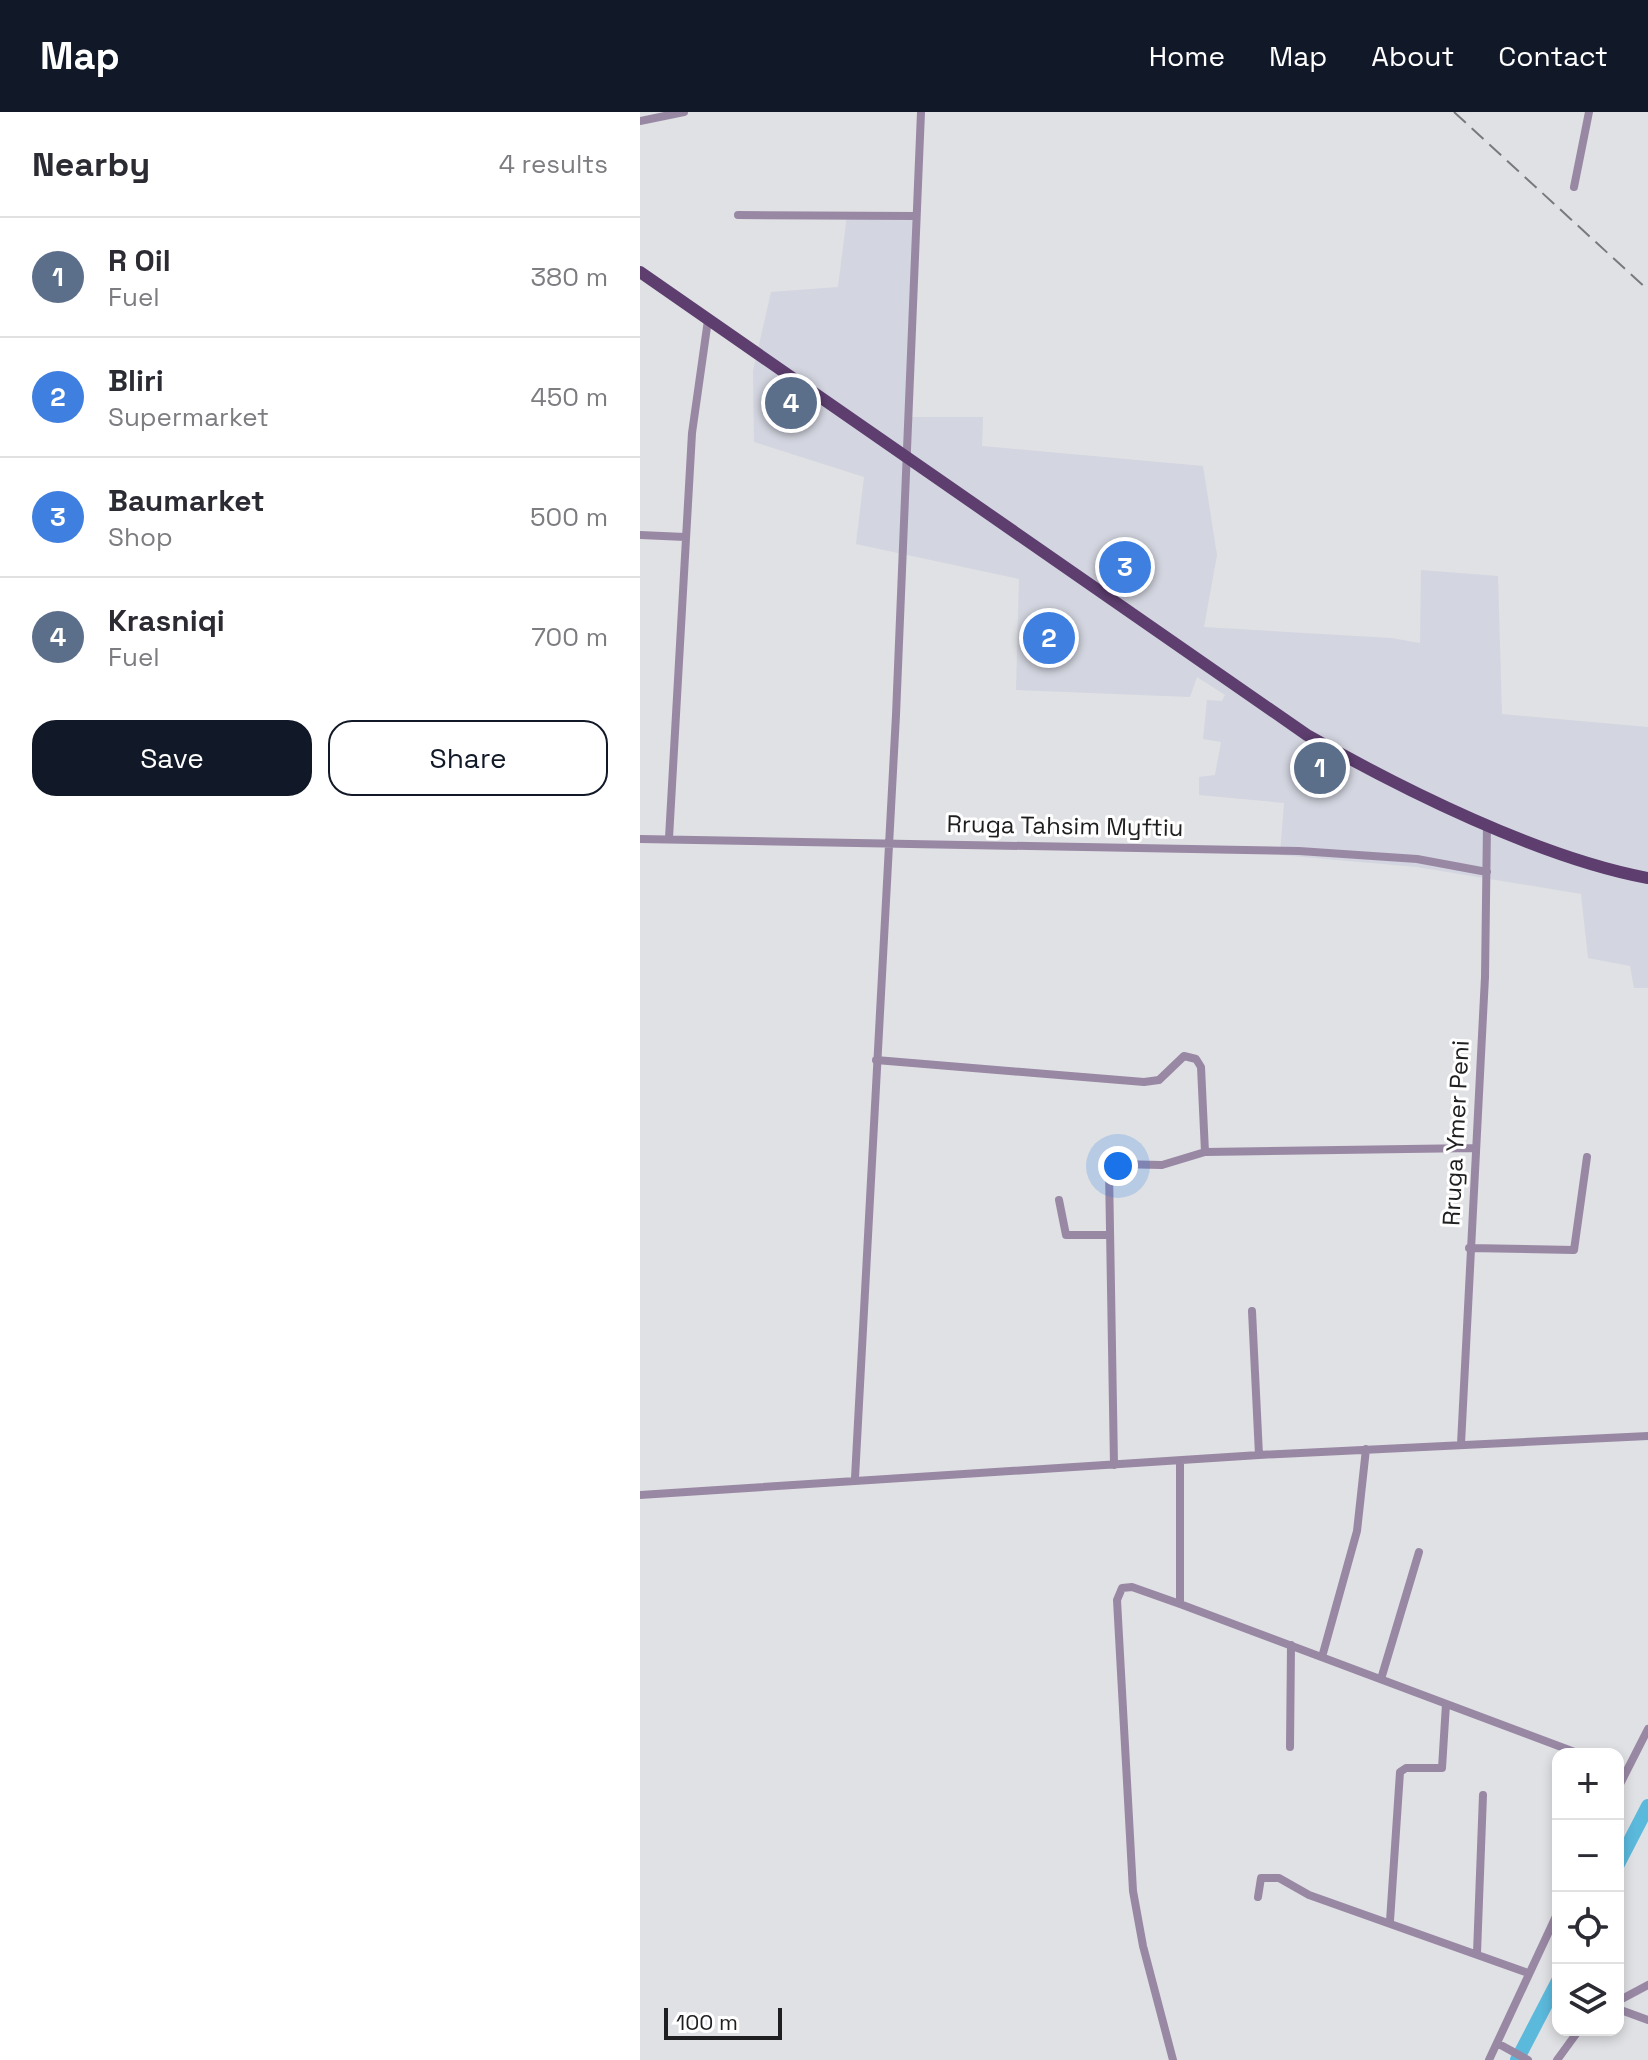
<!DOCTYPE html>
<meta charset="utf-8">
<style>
:root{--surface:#fff;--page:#f7f7f7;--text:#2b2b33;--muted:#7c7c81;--line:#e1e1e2;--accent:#111827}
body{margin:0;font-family:"Space Grotesk",sans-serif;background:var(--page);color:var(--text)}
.controls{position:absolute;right:24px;bottom:24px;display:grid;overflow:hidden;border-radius:16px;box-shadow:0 4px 12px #0003}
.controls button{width:72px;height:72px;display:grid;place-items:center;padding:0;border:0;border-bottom:2px solid var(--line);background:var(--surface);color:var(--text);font:40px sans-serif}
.scale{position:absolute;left:24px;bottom:20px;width:118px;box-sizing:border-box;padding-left:8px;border:4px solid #1f1f21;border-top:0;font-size:22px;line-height:28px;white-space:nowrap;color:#1f1f21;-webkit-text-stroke:6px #fff;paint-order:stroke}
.you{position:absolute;left:478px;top:1054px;width:28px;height:28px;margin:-20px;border:6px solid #fff;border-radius:50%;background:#1a73e8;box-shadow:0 0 0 12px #1a73e833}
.badge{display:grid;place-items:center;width:52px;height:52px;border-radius:50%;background:var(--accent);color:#fff;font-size:26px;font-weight:700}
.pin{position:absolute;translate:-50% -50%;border:4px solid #fff;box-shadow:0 2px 8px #0006}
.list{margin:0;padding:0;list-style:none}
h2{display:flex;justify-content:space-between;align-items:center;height:104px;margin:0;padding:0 32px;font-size:34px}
h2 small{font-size:26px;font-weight:400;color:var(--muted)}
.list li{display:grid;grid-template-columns:52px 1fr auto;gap:24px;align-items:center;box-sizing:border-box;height:120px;padding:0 32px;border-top:2px solid var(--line)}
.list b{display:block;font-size:30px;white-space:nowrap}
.list p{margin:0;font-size:26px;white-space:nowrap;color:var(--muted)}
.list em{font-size:26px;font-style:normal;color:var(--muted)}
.actions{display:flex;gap:16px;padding:24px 32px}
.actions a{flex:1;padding:18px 0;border:2px solid var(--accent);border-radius:24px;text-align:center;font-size:28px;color:var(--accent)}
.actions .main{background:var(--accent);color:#fff}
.icon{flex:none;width:44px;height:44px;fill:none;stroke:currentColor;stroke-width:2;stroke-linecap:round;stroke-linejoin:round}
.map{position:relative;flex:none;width:1008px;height:1948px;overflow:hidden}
header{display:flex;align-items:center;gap:48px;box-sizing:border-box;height:112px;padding:0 40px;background:var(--accent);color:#fff}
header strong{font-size:38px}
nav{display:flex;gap:44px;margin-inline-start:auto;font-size:28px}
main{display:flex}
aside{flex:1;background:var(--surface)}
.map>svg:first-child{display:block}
.built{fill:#d3d5e0}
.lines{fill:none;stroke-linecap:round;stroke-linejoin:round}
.river{stroke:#5bb9dc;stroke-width:14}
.minor{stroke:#9988a4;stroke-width:8}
.primary{stroke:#5d3e6f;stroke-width:12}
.rail{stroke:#79797c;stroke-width:2;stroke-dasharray:16 8;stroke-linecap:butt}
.labels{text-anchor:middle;stroke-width:6;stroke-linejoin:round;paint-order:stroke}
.street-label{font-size:24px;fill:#1f1f21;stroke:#fff}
</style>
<header>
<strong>Map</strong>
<nav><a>Home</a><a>Map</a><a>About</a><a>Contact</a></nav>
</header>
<main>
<aside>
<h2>Nearby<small>4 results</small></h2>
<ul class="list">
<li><span class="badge" style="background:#5c6f8a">1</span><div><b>R Oil</b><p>Fuel</p></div><em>380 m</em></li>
<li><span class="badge" style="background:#3f7fe0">2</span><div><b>Bliri</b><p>Supermarket</p></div><em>450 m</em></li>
<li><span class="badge" style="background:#3f7fe0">3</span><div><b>Baumarket</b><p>Shop</p></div><em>500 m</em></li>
<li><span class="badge" style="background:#5c6f8a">4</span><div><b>Krasniqi</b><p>Fuel</p></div><em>700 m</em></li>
</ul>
<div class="actions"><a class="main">Save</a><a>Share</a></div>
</aside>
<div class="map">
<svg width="1008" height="1948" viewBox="0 0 1008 1948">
<rect width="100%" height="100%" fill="#e0e1e4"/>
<!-- built -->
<path class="built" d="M207 103 275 104 267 305H343L342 334 563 354 577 443 564 515 751 526 780 531 781 458 858 464 862 602 1008 615V876H994L990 854 948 846 941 782 777 755 640 743 644 691 559 683V665L575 663 581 630 563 627 567 588 582 589 585 583 557 565 550 585 376 578 379 467 216 432 224 365 114 330 113 259 131 180 198 175Z"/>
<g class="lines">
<!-- river -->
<path class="river" d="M978 1752 1008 1694
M877 1948 918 1869"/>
<!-- minor -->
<path class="minor" d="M0 9 44 0
M934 75 949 0
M98 103 275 104
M0 423 45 425
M29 726 52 321 68 208
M0 727 659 739 777 747 847 760
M236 948 504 970 519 968 544 944 556 947 561 955 565 1040
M419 1088 426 1123H468
M829 1136 934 1138 947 1045
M612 1199 619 1343
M821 1332 845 865 847 713
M540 1349V1492
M474 1353 469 1058 475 1052 522 1053 565 1040 835 1036
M215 1366 256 603 281 0
M0 1383 619 1343 1008 1324
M682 1545 717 1419 726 1337
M741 1567 779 1440
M650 1635 651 1533
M978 1676 1008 1617
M618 1785 621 1766H639L669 1783 888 1861
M750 1809 760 1660 766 1656H802L806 1592
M837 1841 843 1683
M978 1889 1008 1873
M978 1897 1008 1908
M857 1931 888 1948
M533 1948 503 1834 493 1779 477 1488 482 1476 492 1475 540 1492 940 1642
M849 1948 918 1800
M917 1948 939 1918"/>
<!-- primary -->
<path class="primary" d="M0 160 667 623C762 677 900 746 1008 766"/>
<!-- rail -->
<path class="rail" d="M814 0 1008 178"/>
</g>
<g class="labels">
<!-- street labels -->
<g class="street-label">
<text transform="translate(425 714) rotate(1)" y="8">Rruga Tahsim Myftiu</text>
<text transform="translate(816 1021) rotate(-87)" y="8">Rruga Ymer Peni</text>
</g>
</g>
</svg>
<div class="controls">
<button>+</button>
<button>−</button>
<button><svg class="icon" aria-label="locate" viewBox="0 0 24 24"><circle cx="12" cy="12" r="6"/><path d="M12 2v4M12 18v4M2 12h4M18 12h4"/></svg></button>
<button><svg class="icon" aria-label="layers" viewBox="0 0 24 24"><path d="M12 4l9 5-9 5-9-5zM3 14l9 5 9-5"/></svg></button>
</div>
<div class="scale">100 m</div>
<div class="you"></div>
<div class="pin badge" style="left:680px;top:656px;background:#5c6f8a">1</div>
<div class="pin badge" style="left:409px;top:526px;background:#3f7fe0">2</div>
<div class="pin badge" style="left:485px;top:455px;background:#3f7fe0">3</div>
<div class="pin badge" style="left:151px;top:291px;background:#5c6f8a">4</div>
</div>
</main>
